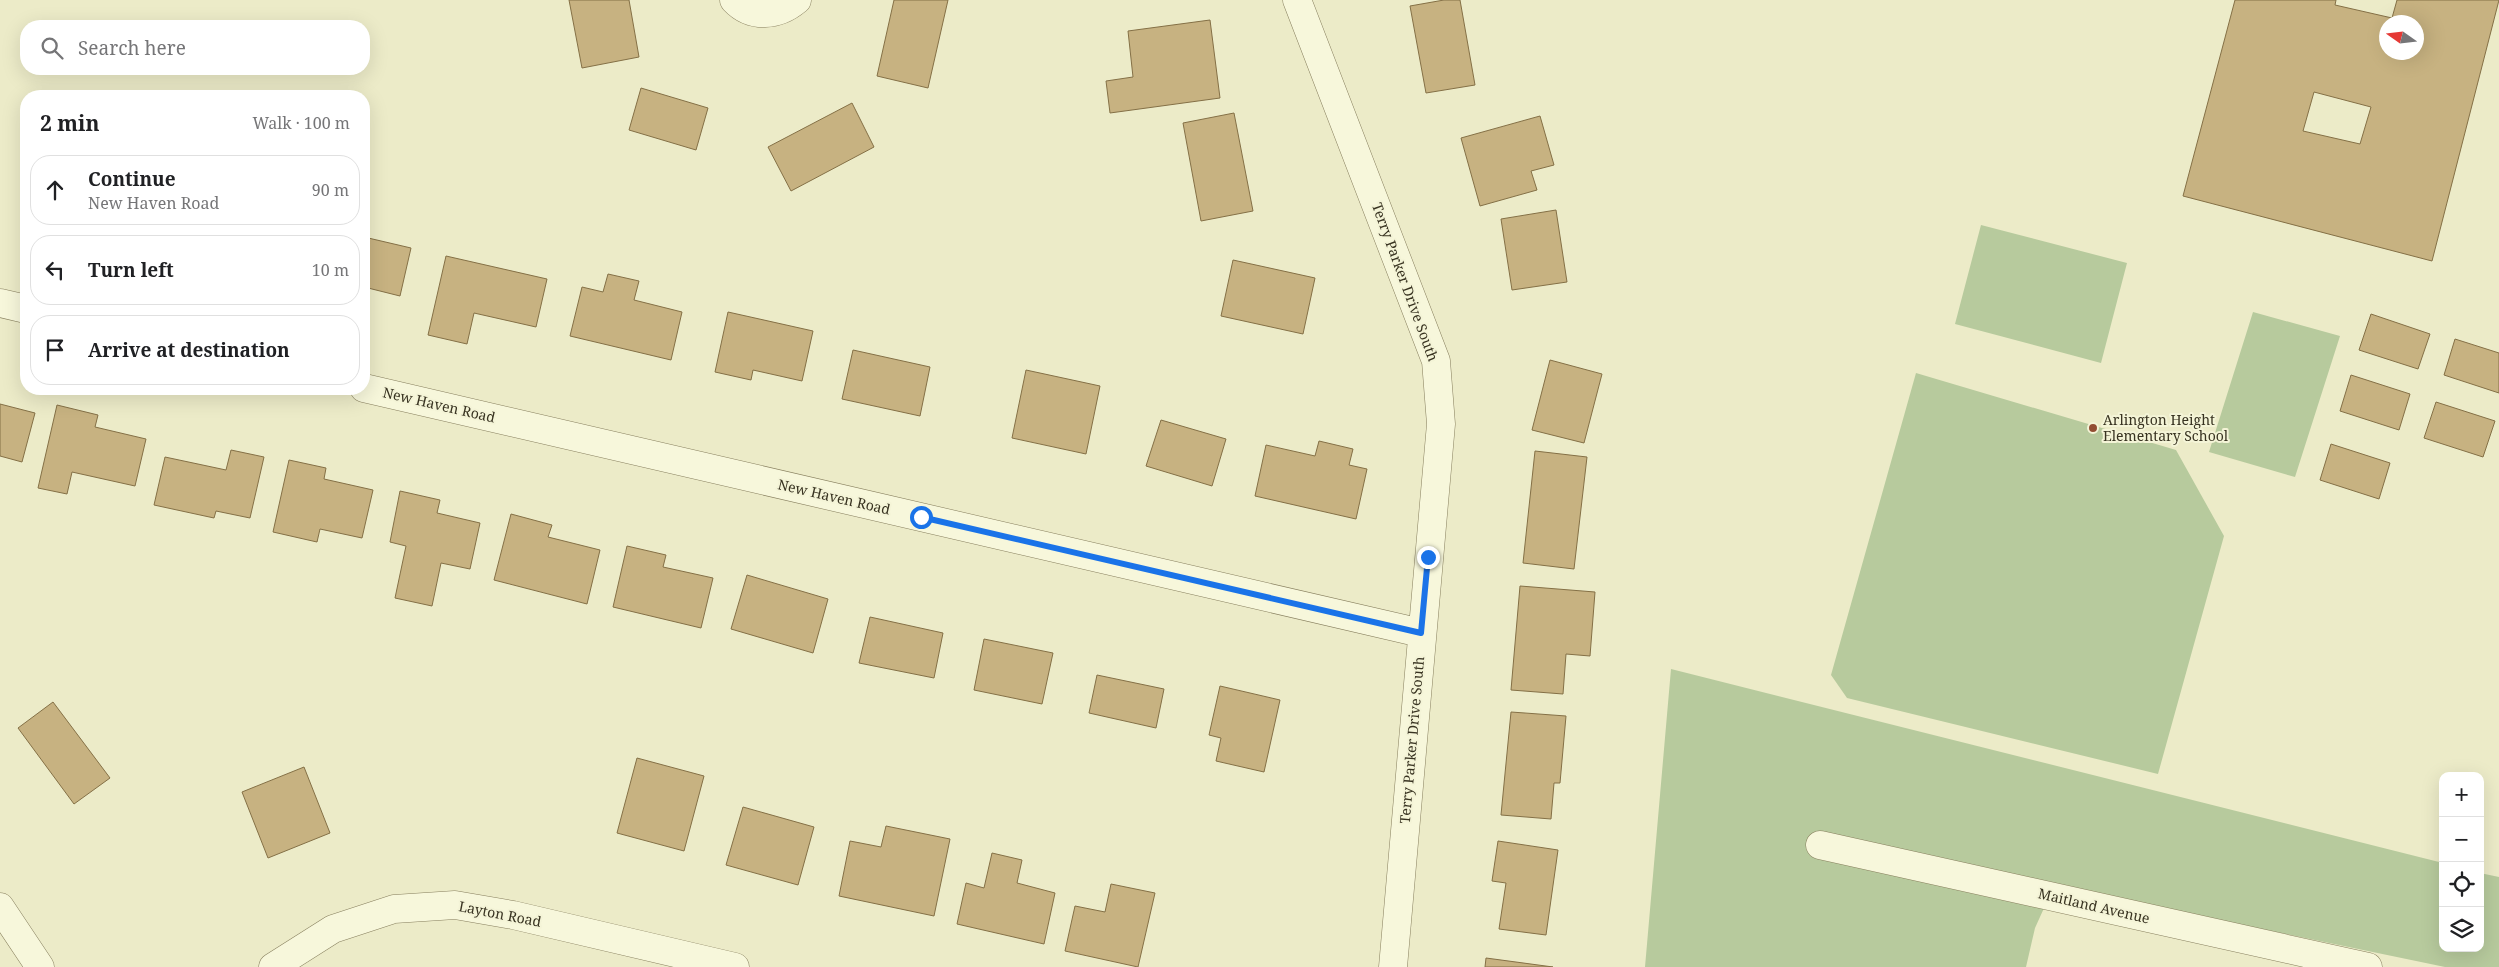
<!DOCTYPE html>
<meta charset="utf-8">
<style>
:root{--surface:#fff;--page:#f6f6f6;--text:#202124;--muted:#757577;--line:#e0e0e0}
body{margin:0;font-family:"Noto Serif",serif;background:var(--page);color:var(--text)}
.controls{position:absolute;right:15px;bottom:15px;display:grid;overflow:hidden;border-radius:10px;box-shadow:0 5px 20px #0002}
.controls button{width:45px;height:45px;display:grid;place-items:center;padding:0;border:0;border-bottom:1px solid var(--line);background:var(--surface);color:var(--text);font:25px sans-serif}
.compass{position:absolute;left:2379px;top:15px;width:45px;height:45px;border-radius:50%;background:var(--surface);box-shadow:0 5px 20px #0002;rotate:284deg}
.stop{position:absolute;width:15px;height:15px;margin:-11px;border:4px solid #1a73e8;border-radius:50%;background:#fff}
.stop.end{background:#1a73e8;border-color:#fff;box-shadow:0 1px 5px #0008}
.list{margin:0;padding:0;list-style:none}
h2{display:flex;justify-content:space-between;align-items:center;height:65px;margin:0;padding:0 20px;font-size:21px}
h2 small{font-size:16px;font-weight:400;color:var(--muted)}
.list li{display:grid;grid-template-columns:32px 1fr auto;gap:15px;align-items:center;box-sizing:border-box;height:70px;margin:0 10px 10px;padding:0 10px;border:1px solid var(--line);border-radius:20px}
.list b{display:block;font-size:19px;white-space:nowrap}
.list p{margin:0;font-size:16px;white-space:nowrap;color:var(--muted)}
.list em{font-size:16px;font-style:normal;color:var(--muted)}
.icon{flex:none;width:28px;height:28px;fill:none;stroke:currentColor;stroke-width:2;stroke-linecap:round;stroke-linejoin:round}
.map{position:relative;flex:none;width:2499px;height:967px;overflow:hidden}
.search{position:absolute;background:var(--surface);box-shadow:0 5px 20px #0002;left:20px;top:20px;width:350px;height:55px;display:flex;align-items:center;gap:12px;box-sizing:border-box;padding:0 18px;border-radius:20px;color:var(--muted);font-size:19px}
.panel{position:absolute;background:var(--surface);box-shadow:0 5px 20px #0002;left:20px;top:90px;width:350px;height:305px;border-radius:20px}
.map>svg:first-child{display:block}
.green{fill:#b7ca9d}
.building{fill:#c7b281;stroke:#847046;fill-rule:evenodd}
.lines{fill:none;stroke-linecap:round;stroke-linejoin:round}
.minor-casing{stroke:#877f5e;stroke-width:29}
.minor{stroke:#f7f7db;stroke-width:28}
.route{stroke:#1a73e8;stroke-width:6}
.poi-dot{fill:#924d32;stroke:#f4f4d7;stroke-width:2}
.labels{text-anchor:middle;stroke-width:4;stroke-linejoin:round;paint-order:stroke}
.street-label{font-size:14px;fill:#383321;stroke:#f4f4d7}
.poi-label{font-size:14px;fill:#383321;stroke:#f4f4d7;text-anchor:start}
</style>
<div class="map">
<svg width="2499" height="967" viewBox="0 0 2499 967">
<rect width="100%" height="100%" fill="#ecebc8"/>
<!-- green -->
<path class="green" d="M1981 225 2127 263 2101 363 1955 324Z
M2253 312 2340 336 2295 477 2209 452Z
M1916 373 2176 450 2224 536 2158 774 1847 698 1831 675Z
M1671 669 2443 863V948H2480V873L2499 877V967H2445L2054 886 2035 928 2026 967H1645Z"/>
<!-- building -->
<path class="building" d="M569 0H629L639 57 582 68Z
M894 0H948L928 88 877 76Z
M1444 0H1460L1475 85 1426 93 1410 6Z
M2235 0H2336L2335 5 2392 18 2397 0H2499L2432 261 2183 196ZM2386 22H2416V52H2386ZM2314 92 2371 107 2360 144 2303 131Z
M1210 20 1220 98 1110 113 1106 81 1133 77 1128 31Z
M641 88 708 108 696 150 629 130Z
M852 103 874 147 791 191 768 147Z
M1234 113 1253 211 1201 221 1183 123Z
M1540 116 1554 165 1531 171 1537 190 1480 206 1461 138Z
M1556 210 1567 282 1512 290 1501 219Z
M364 237 411 248 400 296 364 287Z
M446 256 547 279 536 327 474 313 467 344 428 335Z
M1233 260 1315 278 1303 334 1221 316Z
M608 274 639 281 634 300 682 312 671 360 570 336 582 287 603 292Z
M728 312 813 331 802 381 753 370 751 380 715 372Z
M2371 314 2430 334 2418 369 2359 350Z
M2455 339 2499 353V393L2444 375Z
M853 350 930 367 920 416 842 399Z
M1550 360 1602 374 1584 443 1532 430Z
M1026 370 1100 386 1086 454 1012 438Z
M2351 375 2410 394 2399 430 2340 411Z
M2436 402 2495 421 2483 457 2424 438Z
M0 404 35 413 22 462 0 456Z
M57 405 98 415 95 427 146 439 135 486 72 472 67 494 38 488Z
M1161 420 1226 439 1212 486 1146 466Z
M1319 441 1353 449 1349 465 1367 469 1356 519 1255 496 1266 445 1315 456Z
M2331 444 2390 463 2379 499 2320 480Z
M231 450 264 457 250 518 216 511 214 518 154 505 165 457 226 470Z
M1535 451 1587 457 1574 569 1523 563Z
M289 460 326 468 324 479 373 490 362 538 320 529 317 542 273 532Z
M400 491 440 500 437 513 480 523 470 569 441 563 432 606 395 598 406 546 390 542Z
M511 514 552 525 548 537 600 550 587 604 494 580Z
M627 546 666 555 663 567 713 578 701 628 613 607Z
M747 575 828 599 813 653 731 629Z
M1520 586 1595 592 1590 656 1566 654 1563 694 1511 690Z
M870 617 943 633 934 678 859 663Z
M984 639 1053 653 1042 704 974 690Z
M1097 675 1164 689 1156 728 1089 713Z
M1220 686 1280 700 1264 772 1216 761 1221 738 1209 735Z
M53 702 110 778 74 804 18 728Z
M1511 712 1566 716 1560 783H1554L1551 819 1501 815Z
M637 758 704 776 684 851 617 833Z
M304 767 330 833 268 858 242 792Z
M743 807 814 827 798 885 726 865Z
M886 826 950 839 934 916 839 896 850 841 881 847Z
M1498 841 1558 850 1546 935 1499 929 1506 883 1492 881Z
M992 853 1022 860 1017 883 1055 893 1044 944 957 924 966 883 984 888Z
M1111 884 1155 893 1138 967 1065 951 1075 906 1105 912Z
M1486 958 1553 967H1485Z"/>
<g class="lines">
<!-- minor casing -->
<g class="minor-casing">
<path id="minor" d="M734 0C752 19 778 16 797 0
M1297 0 1436 361 1441 424 1393 967
M0 303 26 309
M364 388 1421 633
M1820 845 2368 967
M0 907 40 967
M273 967 333 929 394 909 455 905 513 915 735 967"/>
</g>
<!-- minor -->
<use href="#minor" class="minor"/>
</g>
<g class="lines">
<!-- route -->
<path class="route" d="M921 517 1421 633 1428 557"/>
</g>
<!-- markers -->
<circle class="poi-dot" cx="2093" cy="428" r="5"/>
<g class="labels">
<!-- street labels -->
<g class="street-label">
<text transform="translate(1405 282) rotate(70)" y="5">Terry Parker Drive South</text>
<text transform="translate(439 405) rotate(13)" y="5">New Haven Road</text>
<text transform="translate(834 497) rotate(13)" y="5">New Haven Road</text>
<text transform="translate(1412 740) rotate(-85)" y="5">Terry Parker Drive South</text>
<text transform="translate(2094 906) rotate(13)" y="5">Maitland Avenue</text>
<text transform="translate(500 914) rotate(11)" y="5">Layton Road</text>
</g>
<!-- poi labels -->
<g class="poi-label">
<text x="2103" y="425">Arlington Height<tspan x="2103" dy="16">Elementary School</tspan></text>
</g>
</g>
</svg>
<div class="controls">
<button>+</button>
<button>−</button>
<button><svg class="icon" aria-label="locate" viewBox="0 0 24 24"><circle cx="12" cy="12" r="6"/><path d="M12 2v4M12 18v4M2 12h4M18 12h4"/></svg></button>
<button><svg class="icon" aria-label="layers" viewBox="0 0 24 24"><path d="M12 4l9 5-9 5-9-5zM3 14l9 5 9-5"/></svg></button>
</div>
<svg class="compass" viewBox="-18 -18 36 36"><path d="M0-13l5 13h-10z" fill="#e53935"/><path d="M0 13l5-13h-10z" fill="#757577"/></svg>
<div class="stop" style="left:921px;top:517px"></div>
<div class="stop end" style="left:1428px;top:557px"></div>
<div class="search"><svg class="icon" aria-label="search" viewBox="0 0 24 24"><circle cx="10" cy="10" r="6"/><path d="M15 15l6 6"/></svg>Search here</div>
<section class="panel">
<h2>2 min<small>Walk · 100 m</small></h2>
<ul class="list">
<li><svg class="icon" aria-label="ahead" viewBox="0 0 24 24"><path d="M12 20V5M6 11l6-6 6 6"/></svg><div><b>Continue</b><p>New Haven Road</p></div><em>90 m</em></li>
<li><svg class="icon" aria-label="left" viewBox="0 0 24 24"><path d="M17 20v-9H6M10 6l-5 5 5 5"/></svg><div><b>Turn left</b></div><em>10 m</em></li>
<li><svg class="icon" aria-label="arrive" viewBox="0 0 24 24"><path d="M6 21V4h12l-3 4 3 4H6"/></svg><div><b>Arrive at destination</b></div></li>
</ul>
</section>
</div>
